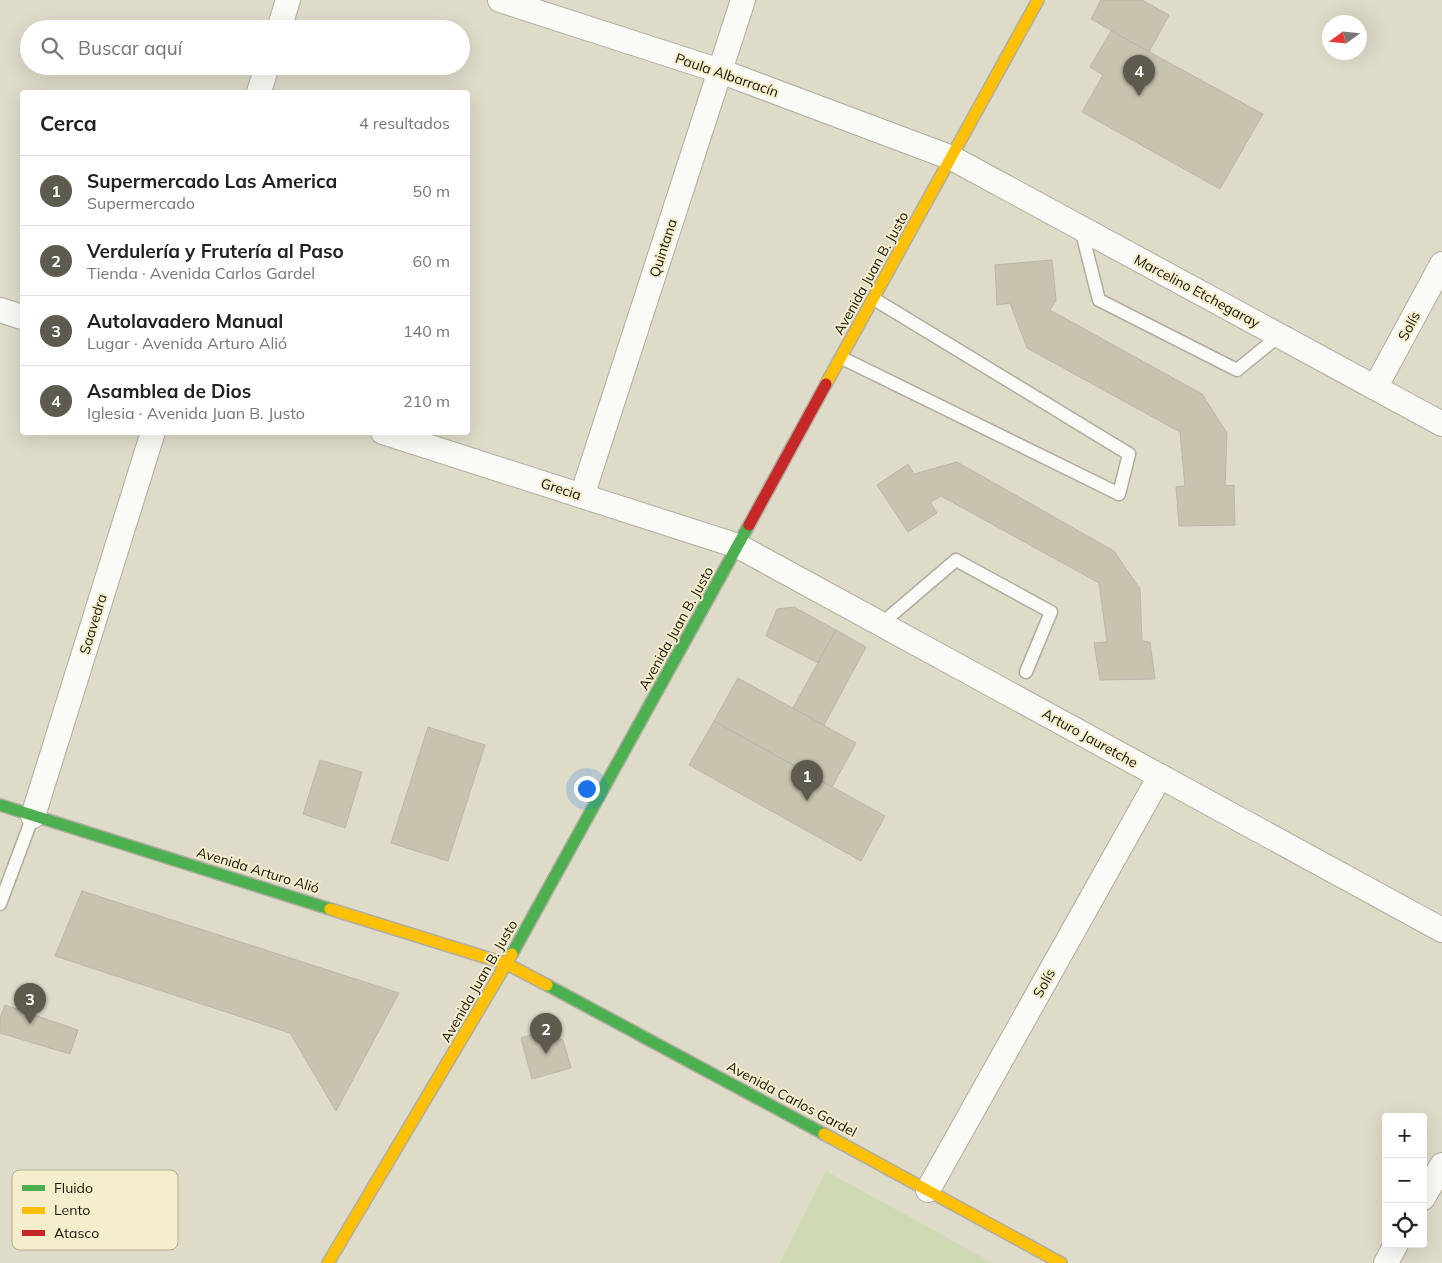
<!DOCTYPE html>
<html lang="es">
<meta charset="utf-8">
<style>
:root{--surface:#fff;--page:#f6f6f6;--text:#222;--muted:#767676;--line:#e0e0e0;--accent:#5d5b4d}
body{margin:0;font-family:Mulish,sans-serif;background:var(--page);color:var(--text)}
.controls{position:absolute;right:15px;bottom:15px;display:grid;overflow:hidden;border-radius:5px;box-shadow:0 5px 20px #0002}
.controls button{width:45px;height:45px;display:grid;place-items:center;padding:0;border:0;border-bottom:1px solid var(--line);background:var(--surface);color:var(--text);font:25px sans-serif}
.compass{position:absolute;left:1322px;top:15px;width:45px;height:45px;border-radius:50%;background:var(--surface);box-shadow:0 5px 20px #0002;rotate:255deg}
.you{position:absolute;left:586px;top:788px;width:18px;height:18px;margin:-12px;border:4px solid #fff;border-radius:50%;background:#1a73e8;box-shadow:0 0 0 8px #1a73e833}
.badge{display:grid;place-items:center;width:32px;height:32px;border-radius:50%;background:var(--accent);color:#fff;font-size:16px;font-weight:700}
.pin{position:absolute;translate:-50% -41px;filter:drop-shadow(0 1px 2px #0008)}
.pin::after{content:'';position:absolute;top:26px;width:18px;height:15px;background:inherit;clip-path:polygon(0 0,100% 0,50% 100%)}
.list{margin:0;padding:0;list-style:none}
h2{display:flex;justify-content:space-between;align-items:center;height:65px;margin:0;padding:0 20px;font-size:21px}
h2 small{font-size:16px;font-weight:400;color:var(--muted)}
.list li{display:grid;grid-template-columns:32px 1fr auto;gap:15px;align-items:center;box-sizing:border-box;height:70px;padding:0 20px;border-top:1px solid var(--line)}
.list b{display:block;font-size:19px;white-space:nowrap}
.list p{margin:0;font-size:16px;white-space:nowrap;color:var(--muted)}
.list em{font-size:16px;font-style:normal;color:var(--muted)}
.icon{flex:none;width:28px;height:28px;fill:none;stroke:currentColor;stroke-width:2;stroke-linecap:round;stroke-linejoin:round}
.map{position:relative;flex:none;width:1442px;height:1263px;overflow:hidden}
.search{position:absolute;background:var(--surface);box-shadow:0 5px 20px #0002;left:20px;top:20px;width:450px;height:55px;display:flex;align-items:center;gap:12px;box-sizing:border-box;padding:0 18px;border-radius:28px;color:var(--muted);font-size:19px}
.panel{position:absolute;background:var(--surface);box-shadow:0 5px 20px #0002;left:20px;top:90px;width:450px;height:345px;border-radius:5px}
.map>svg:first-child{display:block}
.green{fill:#cedab4}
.building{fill:#c7c3af;stroke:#b9b7a9}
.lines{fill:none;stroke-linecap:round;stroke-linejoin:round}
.lane-casing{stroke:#afad9f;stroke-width:15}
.street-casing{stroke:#afad9f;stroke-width:26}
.fast-casing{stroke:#afad9f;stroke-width:14}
.slow-casing{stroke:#afad9f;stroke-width:14}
.jam-casing{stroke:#afad9f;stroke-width:14}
.lane{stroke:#fafaf7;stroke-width:12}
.street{stroke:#fafaf7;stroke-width:24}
.fast{stroke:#4caf50;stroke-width:11}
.slow{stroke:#ffc107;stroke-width:11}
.jam{stroke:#c62828;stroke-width:11}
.labels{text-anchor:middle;stroke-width:4;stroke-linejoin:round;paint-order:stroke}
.street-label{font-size:14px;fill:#18160a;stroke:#f4eecc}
.key{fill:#f4eecc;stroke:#b2ad92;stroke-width:1}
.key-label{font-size:14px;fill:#18160a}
</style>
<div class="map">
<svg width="1442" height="1263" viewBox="0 0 1442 1263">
<rect width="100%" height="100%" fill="#dedbc9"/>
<!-- green -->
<path class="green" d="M826 1171 993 1263H780Z"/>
<!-- building -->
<path class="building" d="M1101 0H1142L1169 15 1149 52 1091 19Z
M1111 31 1263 114 1220 189 1082 112 1103 75 1090 67Z
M1052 260 1056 300 1050 310 1202 394 1227 433 1225 486 1234 485 1235 525 1179 526 1176 487 1185 486 1180 432 1027 348 1010 303 997 305 995 265Z
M957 462 1114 551 1140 589 1142 641 1150 642 1155 679 1100 680 1094 643 1107 642 1099 583 941 496 930 502 937 513 908 532 877 485 908 464 914 474Z
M794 607 836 630 818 663 766 636 777 609Z
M836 630 866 647 824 725 793 708Z
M738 678 856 743 832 787 714 721Z
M714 721 885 816 861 861 689 765Z
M428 727 485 745 448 861 391 843Z
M320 760 362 772 345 828 303 814Z
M82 891 399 993 336 1111 290 1033 55 956Z
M5 1005 78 1030 70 1054 0 1033V1018Z
M539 1032 563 1040 571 1068 532 1079 521 1038Z"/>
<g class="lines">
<!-- lane casing -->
<g class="lane-casing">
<path id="lane" d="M1081 229 1099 300 1237 370 1280 335
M842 358 1119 494 1129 454 874 299
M881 624 956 560 1051 612 1026 672
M0 904 33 816"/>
</g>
<!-- street casing -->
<g class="street-casing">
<path id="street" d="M500 0 720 71 952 158 1442 424
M279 29 288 0
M259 92 267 66
M0 310 22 317
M1375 388 1442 264
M383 432 738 546 1442 930
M582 496 743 0
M33 816 153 432
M928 1190 1160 776
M1423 1198 1442 1165
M1386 1263 1396 1244"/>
</g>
<!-- fast casing -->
<g class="fast-casing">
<path id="fast" d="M0 805 330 909
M512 954 749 525
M547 985 824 1134"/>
</g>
<!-- slow casing -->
<g class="slow-casing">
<path id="slow" d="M826 384 1038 0
M330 909 507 964 547 985
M824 1134 1061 1263
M328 1263 512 954"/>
</g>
<!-- jam casing -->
<g class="jam-casing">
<path id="jam" d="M749 525 826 384"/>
</g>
<!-- lane -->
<use href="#lane" class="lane"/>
<!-- street -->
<use href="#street" class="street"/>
<!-- fast -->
<use href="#fast" class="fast"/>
<!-- slow -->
<use href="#slow" class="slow"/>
<!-- jam -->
<use href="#jam" class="jam"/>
</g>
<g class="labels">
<!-- street labels -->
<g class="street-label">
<text transform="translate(727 75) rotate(19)" y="5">Paula Albarracín</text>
<text transform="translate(663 248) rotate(-72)" y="5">Quintana</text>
<text transform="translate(871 273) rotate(-61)" y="5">Avenida Juan B. Justo</text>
<text transform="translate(1197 291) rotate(28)" y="5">Marcelino Etchegaray</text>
<text transform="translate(1409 326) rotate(-62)" y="5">Solís</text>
<text transform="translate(561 489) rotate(18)" y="5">Grecia</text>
<text transform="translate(93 624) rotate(-73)" y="5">Saavedra</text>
<text transform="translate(676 628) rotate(-61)" y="5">Avenida Juan B. Justo</text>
<text transform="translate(1090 738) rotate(29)" y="5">Arturo Jauretche</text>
<text transform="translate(258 870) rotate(17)" y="5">Avenida Arturo Alió</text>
<text transform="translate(479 981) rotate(-60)" y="5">Avenida Juan B. Justo</text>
<text transform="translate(1044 983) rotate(-61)" y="5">Solís</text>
<text transform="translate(792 1099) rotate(28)" y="5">Avenida Carlos Gardel</text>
</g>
</g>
<!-- legend -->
<rect x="12" y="1170" width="166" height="80" rx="8" class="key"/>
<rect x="22" y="1185" width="23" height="6" fill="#4caf50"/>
<rect x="22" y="1207" width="23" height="7" fill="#ffc107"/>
<rect x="22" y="1230" width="23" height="6" fill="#c62828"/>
<g class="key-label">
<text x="54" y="1193">Fluido</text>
<text x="54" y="1215">Lento</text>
<text x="54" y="1238">Atasco</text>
</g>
</svg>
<div class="controls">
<button>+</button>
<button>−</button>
<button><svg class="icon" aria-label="locate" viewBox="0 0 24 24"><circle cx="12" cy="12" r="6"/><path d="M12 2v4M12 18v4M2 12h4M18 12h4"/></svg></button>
</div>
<svg class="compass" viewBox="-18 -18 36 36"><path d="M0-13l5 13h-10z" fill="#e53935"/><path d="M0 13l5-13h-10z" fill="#767676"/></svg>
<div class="you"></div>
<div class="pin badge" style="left:807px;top:801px">1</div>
<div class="pin badge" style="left:546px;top:1054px">2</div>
<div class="pin badge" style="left:30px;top:1024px">3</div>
<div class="pin badge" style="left:1139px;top:96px">4</div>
<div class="search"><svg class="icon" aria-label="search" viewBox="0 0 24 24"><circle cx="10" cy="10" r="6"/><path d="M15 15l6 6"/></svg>Buscar aquí</div>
<section class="panel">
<h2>Cerca<small>4 resultados</small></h2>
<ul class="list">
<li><span class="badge">1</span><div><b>Supermercado Las America</b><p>Supermercado</p></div><em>50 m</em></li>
<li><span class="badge">2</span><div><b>Verdulería y Frutería al Paso</b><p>Tienda · Avenida Carlos Gardel</p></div><em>60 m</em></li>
<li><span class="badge">3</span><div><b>Autolavadero Manual</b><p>Lugar · Avenida Arturo Alió</p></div><em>140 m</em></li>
<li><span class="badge">4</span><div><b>Asamblea de Dios</b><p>Iglesia · Avenida Juan B. Justo</p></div><em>210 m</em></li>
</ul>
</section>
</div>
